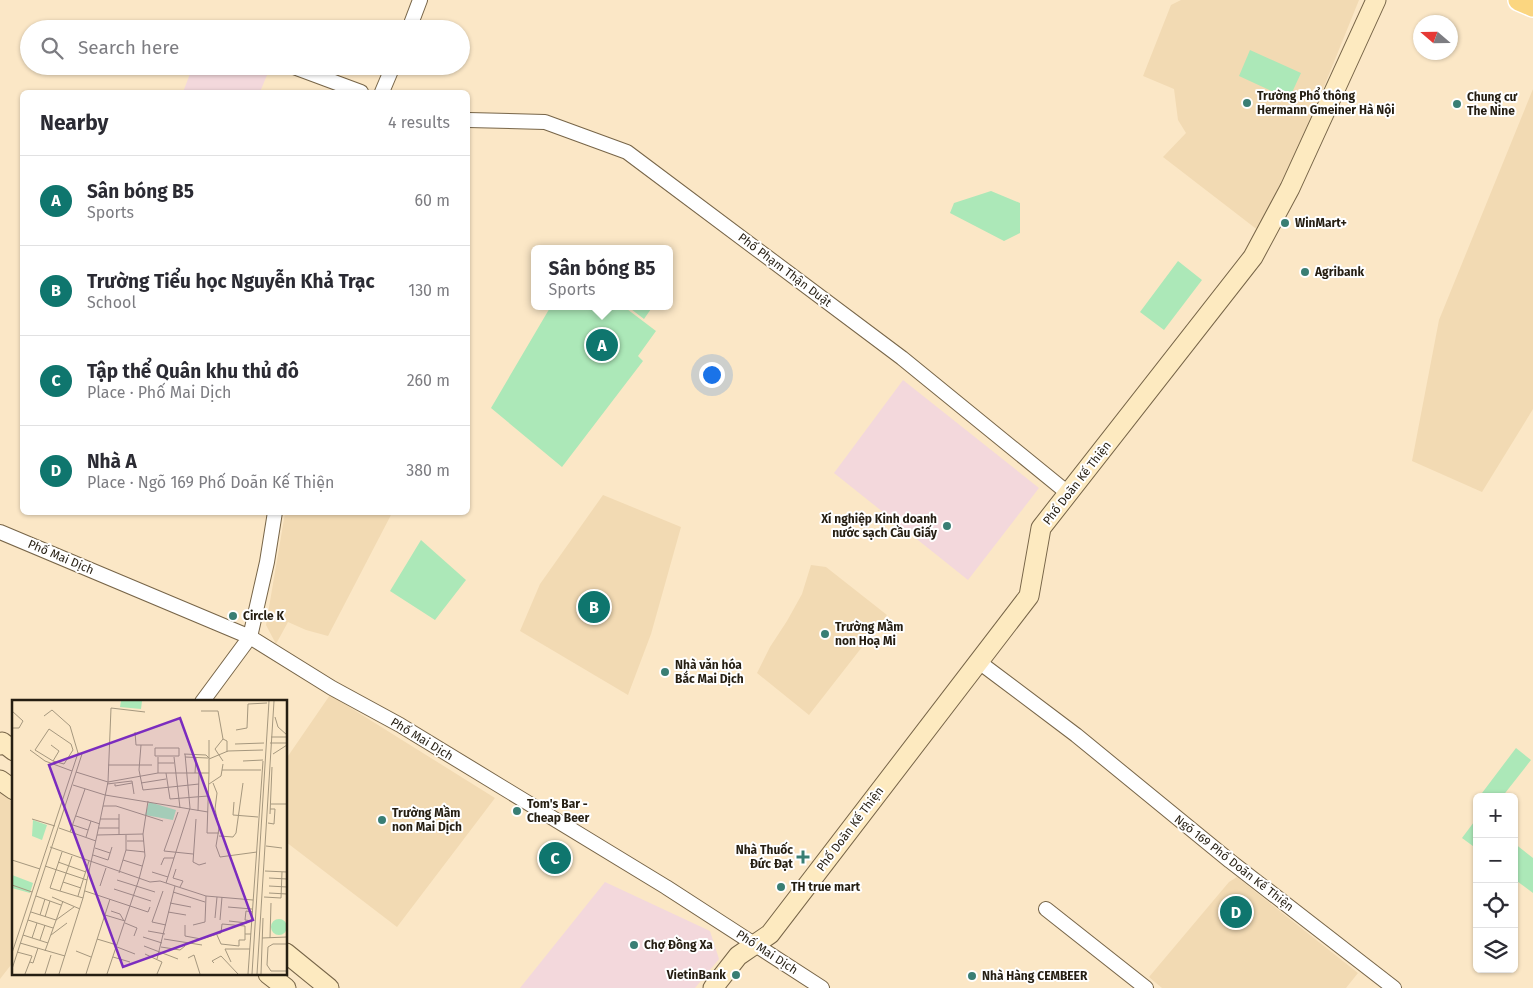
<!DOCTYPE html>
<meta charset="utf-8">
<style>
:root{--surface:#fff;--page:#f7f7f7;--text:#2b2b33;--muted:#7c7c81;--line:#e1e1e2;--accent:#0f766e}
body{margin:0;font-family:"Fira Sans",sans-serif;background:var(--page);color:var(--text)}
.controls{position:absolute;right:15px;bottom:15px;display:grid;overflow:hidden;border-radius:8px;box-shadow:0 1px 4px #0004}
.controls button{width:45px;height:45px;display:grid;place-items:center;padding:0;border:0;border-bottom:1px solid var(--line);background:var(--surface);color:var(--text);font:25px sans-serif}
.compass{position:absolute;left:1413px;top:15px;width:45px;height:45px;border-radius:50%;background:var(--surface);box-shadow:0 1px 4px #0004;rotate:290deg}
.you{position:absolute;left:711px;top:374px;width:18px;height:18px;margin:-12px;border:4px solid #fff;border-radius:50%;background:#1a73e8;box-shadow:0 0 0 8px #1a73e833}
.badge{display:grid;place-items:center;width:32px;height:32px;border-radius:50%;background:var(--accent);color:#fff;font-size:16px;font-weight:700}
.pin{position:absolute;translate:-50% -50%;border:2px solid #fff;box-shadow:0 1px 5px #0006}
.popup{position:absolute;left:531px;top:245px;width:142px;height:65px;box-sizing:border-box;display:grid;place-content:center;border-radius:8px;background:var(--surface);filter:drop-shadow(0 1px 4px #0005);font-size:16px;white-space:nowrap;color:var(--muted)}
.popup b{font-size:19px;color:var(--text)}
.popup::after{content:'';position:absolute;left:50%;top:100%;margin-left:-10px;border:10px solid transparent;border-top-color:var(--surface)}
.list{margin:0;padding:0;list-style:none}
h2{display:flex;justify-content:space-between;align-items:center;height:65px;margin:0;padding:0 20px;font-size:21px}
h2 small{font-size:16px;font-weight:400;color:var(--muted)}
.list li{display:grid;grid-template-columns:32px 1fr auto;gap:15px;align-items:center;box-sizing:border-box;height:90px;padding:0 20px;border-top:1px solid var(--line)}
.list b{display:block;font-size:19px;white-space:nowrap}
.list p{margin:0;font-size:16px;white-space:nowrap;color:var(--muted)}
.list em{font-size:16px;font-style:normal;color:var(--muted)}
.icon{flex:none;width:28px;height:28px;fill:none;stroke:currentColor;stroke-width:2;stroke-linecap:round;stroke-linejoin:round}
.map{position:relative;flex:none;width:1533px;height:988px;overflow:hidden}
.search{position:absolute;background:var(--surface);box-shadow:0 1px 4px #0004;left:20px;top:20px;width:450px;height:55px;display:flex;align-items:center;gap:12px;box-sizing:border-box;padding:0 18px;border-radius:28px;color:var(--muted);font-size:19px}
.panel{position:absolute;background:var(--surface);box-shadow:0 1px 4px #0004;left:20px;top:90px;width:450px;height:425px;border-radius:8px}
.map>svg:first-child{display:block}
.commercial{fill:#f3d8dc}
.built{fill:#f2dab3}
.green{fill:#ace8b8}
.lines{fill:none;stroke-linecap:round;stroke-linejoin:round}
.street-casing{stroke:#776548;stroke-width:16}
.secondary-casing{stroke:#776548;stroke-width:21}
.primary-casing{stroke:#fff;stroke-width:24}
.street{stroke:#fff;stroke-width:14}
.secondary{stroke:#fdeac0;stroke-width:19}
.primary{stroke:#fbd680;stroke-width:21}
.poi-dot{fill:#397e74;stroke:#fff;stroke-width:2}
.labels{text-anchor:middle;stroke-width:4;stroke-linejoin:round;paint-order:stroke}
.poi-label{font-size:12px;font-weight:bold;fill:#251e12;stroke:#fff;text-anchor:start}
.street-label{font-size:12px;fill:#251e12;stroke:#fff}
.inset-road{fill:none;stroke:#a5977e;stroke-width:1}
.view{fill:#7b2cbf;fill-opacity:0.15;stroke:#7b2cbf;stroke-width:2.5}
.inset-edge{fill:none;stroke:#251e12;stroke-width:2.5}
</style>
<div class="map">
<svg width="1533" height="988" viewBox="0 0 1533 988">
<rect width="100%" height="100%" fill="#fbe7c6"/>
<!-- commercial -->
<path class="commercial" d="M193 66H243L267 75 260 92H183Z
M903 380 1039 488 968 580 834 473Z
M605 882 710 931 719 959 695 988H520Z"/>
<!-- built -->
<path class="built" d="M1181 0H1359L1275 208 1259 231 1163 157 1186 133 1178 120 1174 89 1143 76 1171 5Z
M1533 89V409L1482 492 1412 461 1439 320Z
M603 495 681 527 651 634 628 695 520 631 540 584Z
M285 513H392L328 636 306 630 288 622 276 644 266 625Z
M811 565 826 567 887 615 809 715 757 673 770 647 787 621 802 594Z
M330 695 495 798 397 927 286 842V759Z
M0 791 14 804V961L0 979Z
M1237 877 1358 973 1346 988H1162L1149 977 1229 882Z"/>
<!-- green -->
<path class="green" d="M1250 50 1301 73 1289 99 1239 76Z
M991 191 1020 203V233L1004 241 950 213 954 203Z
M1178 261 1202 280 1164 330 1140 312Z
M551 306H623L656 331 638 356 643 361 562 467 491 408Z
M627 306H653L644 319Z
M421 540 466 580 435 620 390 591Z
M1516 748 1531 760 1502 797H1479Z
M1477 818V849L1462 838Z
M1514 843 1533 858V893L1514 879Z"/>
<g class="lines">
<!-- street casing -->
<g class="street-casing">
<path id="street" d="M409 29 420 0
M291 66 361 92
M382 92 393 66
M468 120 545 122 627 152 902 358 1069 494
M0 532 250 637 332 688 400 725 666 887 822 988
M979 662 1076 735 1230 861 1394 988
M202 702 250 637 267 562 275 512
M1046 909 1146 988"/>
</g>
<!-- secondary casing -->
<g class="secondary-casing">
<path id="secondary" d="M0 745 2 742 14 751
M0 780 14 790
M286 953 329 988
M268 974 286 988
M713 988 738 956 770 934 1029 596 1041 528 1253 257 1290 188 1376 0"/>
</g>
<!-- primary casing -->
<g class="primary-casing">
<path id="primary" d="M1519 0 1533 6"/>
</g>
<!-- street -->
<use href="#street" class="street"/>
<!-- secondary -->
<use href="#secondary" class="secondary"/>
<!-- primary -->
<use href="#primary" class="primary"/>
</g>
<!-- markers -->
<g class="poi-dot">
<circle cx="1247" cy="103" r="5"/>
<circle cx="1457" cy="104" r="5"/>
<circle cx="1285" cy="223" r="5"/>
<circle cx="1305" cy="272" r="5"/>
<circle cx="947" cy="526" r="5"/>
<circle cx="233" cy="616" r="5"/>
<circle cx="825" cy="634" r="5"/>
<circle cx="665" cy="672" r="5"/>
<circle cx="517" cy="811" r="5"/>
<circle cx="382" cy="820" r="5"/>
<path d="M800.5 849.5h5v5h5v5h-5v5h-5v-5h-5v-5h5z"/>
<circle cx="781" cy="887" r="5"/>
<circle cx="634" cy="945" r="5"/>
<circle cx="736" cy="975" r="5"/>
<circle cx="972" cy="976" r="5"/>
</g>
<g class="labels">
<!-- poi labels -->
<g class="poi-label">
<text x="1257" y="100">Trường Phổ thông<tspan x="1257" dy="14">Hermann Gmeiner Hà Nội</tspan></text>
<text x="1467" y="101">Chung cư<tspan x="1467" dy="14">The Nine</tspan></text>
<text x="1295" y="227">WinMart+</text>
<text x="1315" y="276">Agribank</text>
<text x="937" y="523" text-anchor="end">Xí nghiệp Kinh doanh<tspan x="937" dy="14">nước sạch Cầu Giấy</tspan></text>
<text x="243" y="620">Circle K</text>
<text x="835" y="631">Trường Mầm<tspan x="835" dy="14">non Hoạ Mi</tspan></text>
<text x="675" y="669">Nhà văn hóa<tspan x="675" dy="14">Bắc Mai Dịch</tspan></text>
<text x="527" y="808">Tom's Bar -<tspan x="527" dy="14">Cheap Beer</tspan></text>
<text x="392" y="817">Trường Mầm<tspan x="392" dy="14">non Mai Dịch</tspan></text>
<text x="793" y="854" text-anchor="end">Nhà Thuốc<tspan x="793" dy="14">Đức Đạt</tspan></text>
<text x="791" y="891">TH true mart</text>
<text x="644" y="949">Chợ Đồng Xa</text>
<text x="726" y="979" text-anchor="end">VietinBank</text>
<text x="982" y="980">Nhà Hàng CEMBEER</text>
</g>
<!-- street labels -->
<g class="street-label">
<text transform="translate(785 270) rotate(37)" y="4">Phố Phạm Thận Duật</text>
<text transform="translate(1077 483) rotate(-52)" y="4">Phố Doãn Kế Thiện</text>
<text transform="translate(61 557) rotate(23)" y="4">Phố Mai Dịch</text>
<text transform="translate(422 739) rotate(31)" y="4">Phố Mai Dịch</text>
<text transform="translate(850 829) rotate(-53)" y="4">Phố Doãn Kế Thiện</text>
<text transform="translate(1234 863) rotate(38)" y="4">Ngõ 169 Phố Doãn Kế Thiện</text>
<text transform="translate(767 952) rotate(33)" y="4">Phố Mai Dịch</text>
</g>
</g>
<!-- overview -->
<g transform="translate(12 700)">
<rect width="275" height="275" fill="#fbe7c6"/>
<path d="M109 1H130L129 9 108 7ZM137 102 164 110 161 120 133 115ZM21 120 35 125 30 140 20 136ZM0 175 21 183 18 193 0 188ZM259 227a8 8 0 1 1 16 0a8 8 0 1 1-16 0Z" fill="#ace8b8"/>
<path class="inset-road" d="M0 11 11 21 7 28H0M189 11H206L211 39 203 49 211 61M32 16 40 10 58 26 66 53M263 17 266 27 275 35M224 30 235 28 236 4 255 3M123 32 124 45H141M259 37H275M211 39 215 41V52M258 43H275M223 44 252 43M39 45 47 51 41 61 52 64 61 50 59 44 37 29 23 50 41 61M129 45 127 70 131 90 187 84M143 48H167V56H143ZM18 50 33 61 60 71M172 54 194 55 197 58M261 54 275 45M146 57V73M162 57 168 108M173 57 196 58M197 59 216 51 251 50M231 61 251 60M146 63H162M96 65H140M210 70H249M64 72 96 82 146 73H197V40M154 73 158 99 196 96M183 73 184 58M197 73 195 133H207M129 83 154 79M201 83 205 93 203 109 207 128 204 146 208 157 245 152M95 84 120 81 122 94M103 84V86L120 83M197 84 209 76 211 64M61 85 93 95 196 112M222 102 221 115 246 117M259 104H275M91 106H104L151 121M186 111 187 73M166 112 152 151 181 154M258 114 260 67M64 116 88 124M20 119 43 126M88 119H107M184 119 181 162 187 165 194 163M256 123 262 124 263 109H258M61 125 76 130M47 128 84 141M87 128H107M58 132 73 89M85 135 131 134M107 135V114M207 136 221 137 224 133 231 83M74 137 79 121M115 141H132M254 146 270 148M38 147 138 182 148 181 194 196 241 200M83 148 98 153M114 150 133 152M50 152 38 188 71 198M81 155 96 160 100 147M0 160 28 169M111 160 130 166M46 162 74 172M149 165 152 158H162M33 166 75 180M164 169 161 178 171 181 168 187M253 171 275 172M140 172 156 177M107 173 114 150V135M257 178 275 179M127 179 133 156 131 134 136 101M105 180 143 192M51 182 69 188M154 183 178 108 173 54M0 185 20 192M88 186 94 168M257 186 275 187M102 189 139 201M48 191 60 156M73 191 136 212 138 207M151 191 140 222 154 225M161 192 193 202M257 193 275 194M24 196 49 205M66 196 77 161M40 197 68 209M252 197 269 198 270 172M158 203 179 207M216 207 240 209M99 211 108 214 112 221M19 212 44 220M156 212 174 215M28 215 33 199M93 215 113 221M33 217 38 201M203 218 205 197M16 220 41 228M44 220 62 207M208 220 210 197M217 221 235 223M240 221 233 220 234 211 241 212M113 223 125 228 122 236M210 224 233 226V234M173 225V236L189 239 209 233 210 224M181 225 193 222 194 196M136 231 153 234M11 235 36 243M39 235 55 223M205 235 209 244 227 246V240H233V234H239M131 237 150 243M20 238 25 223M250 238 275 237M258 238 259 203M85 239 105 245M152 239 190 245M28 240 33 225M8 243 53 256M275 244H261L256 247 255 265 259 271H275M132 246 166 259M105 247 123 254M149 247 168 250 173 246M33 251 51 201M64 251 79 257M5 252 20 256M0 253 66 53 70 54 0 269M133 254 150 262 145 274M101 257 118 262M176 258 182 255 188 274M145 259 163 186M18 262 21 263 26 248M219 262 213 249H238M202 263 200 261 209 256 226 274M13 274 20 256M33 274 39 255M47 274 71 198 85 135 96 82 99 8 133 12M74 274 98 199M95 274 127 179M236 274 251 61M240 274 257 1M245 274 262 1M249 274 251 218"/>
<path class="view" d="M168 18 241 220 111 267 37 65Z"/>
<rect width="275" height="275" class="inset-edge"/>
</g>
</svg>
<div class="controls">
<button>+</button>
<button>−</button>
<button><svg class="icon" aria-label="locate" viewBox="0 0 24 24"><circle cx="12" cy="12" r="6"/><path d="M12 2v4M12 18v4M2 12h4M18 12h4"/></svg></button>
<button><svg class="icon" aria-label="layers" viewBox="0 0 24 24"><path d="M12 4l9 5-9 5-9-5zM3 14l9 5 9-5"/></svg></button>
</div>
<svg class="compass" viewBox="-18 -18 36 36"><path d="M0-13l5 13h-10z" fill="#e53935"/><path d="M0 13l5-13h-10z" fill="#7c7c81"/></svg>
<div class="you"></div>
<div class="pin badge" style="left:602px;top:345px">A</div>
<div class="popup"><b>Sân bóng B5</b>Sports</div>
<div class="pin badge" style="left:594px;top:607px">B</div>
<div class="pin badge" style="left:555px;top:858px">C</div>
<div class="pin badge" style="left:1236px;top:912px">D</div>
<div class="search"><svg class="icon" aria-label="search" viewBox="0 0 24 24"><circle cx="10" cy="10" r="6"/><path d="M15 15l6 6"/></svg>Search here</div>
<section class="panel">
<h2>Nearby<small>4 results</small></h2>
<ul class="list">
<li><span class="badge">A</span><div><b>Sân bóng B5</b><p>Sports</p></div><em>60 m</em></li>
<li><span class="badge">B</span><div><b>Trường Tiểu học Nguyễn Khả Trạc</b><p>School</p></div><em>130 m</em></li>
<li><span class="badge">C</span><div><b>Tập thể Quân khu thủ đô</b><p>Place · Phố Mai Dịch</p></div><em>260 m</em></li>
<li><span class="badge">D</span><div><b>Nhà A</b><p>Place · Ngõ 169 Phố Doãn Kế Thiện</p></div><em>380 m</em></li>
</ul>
</section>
</div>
